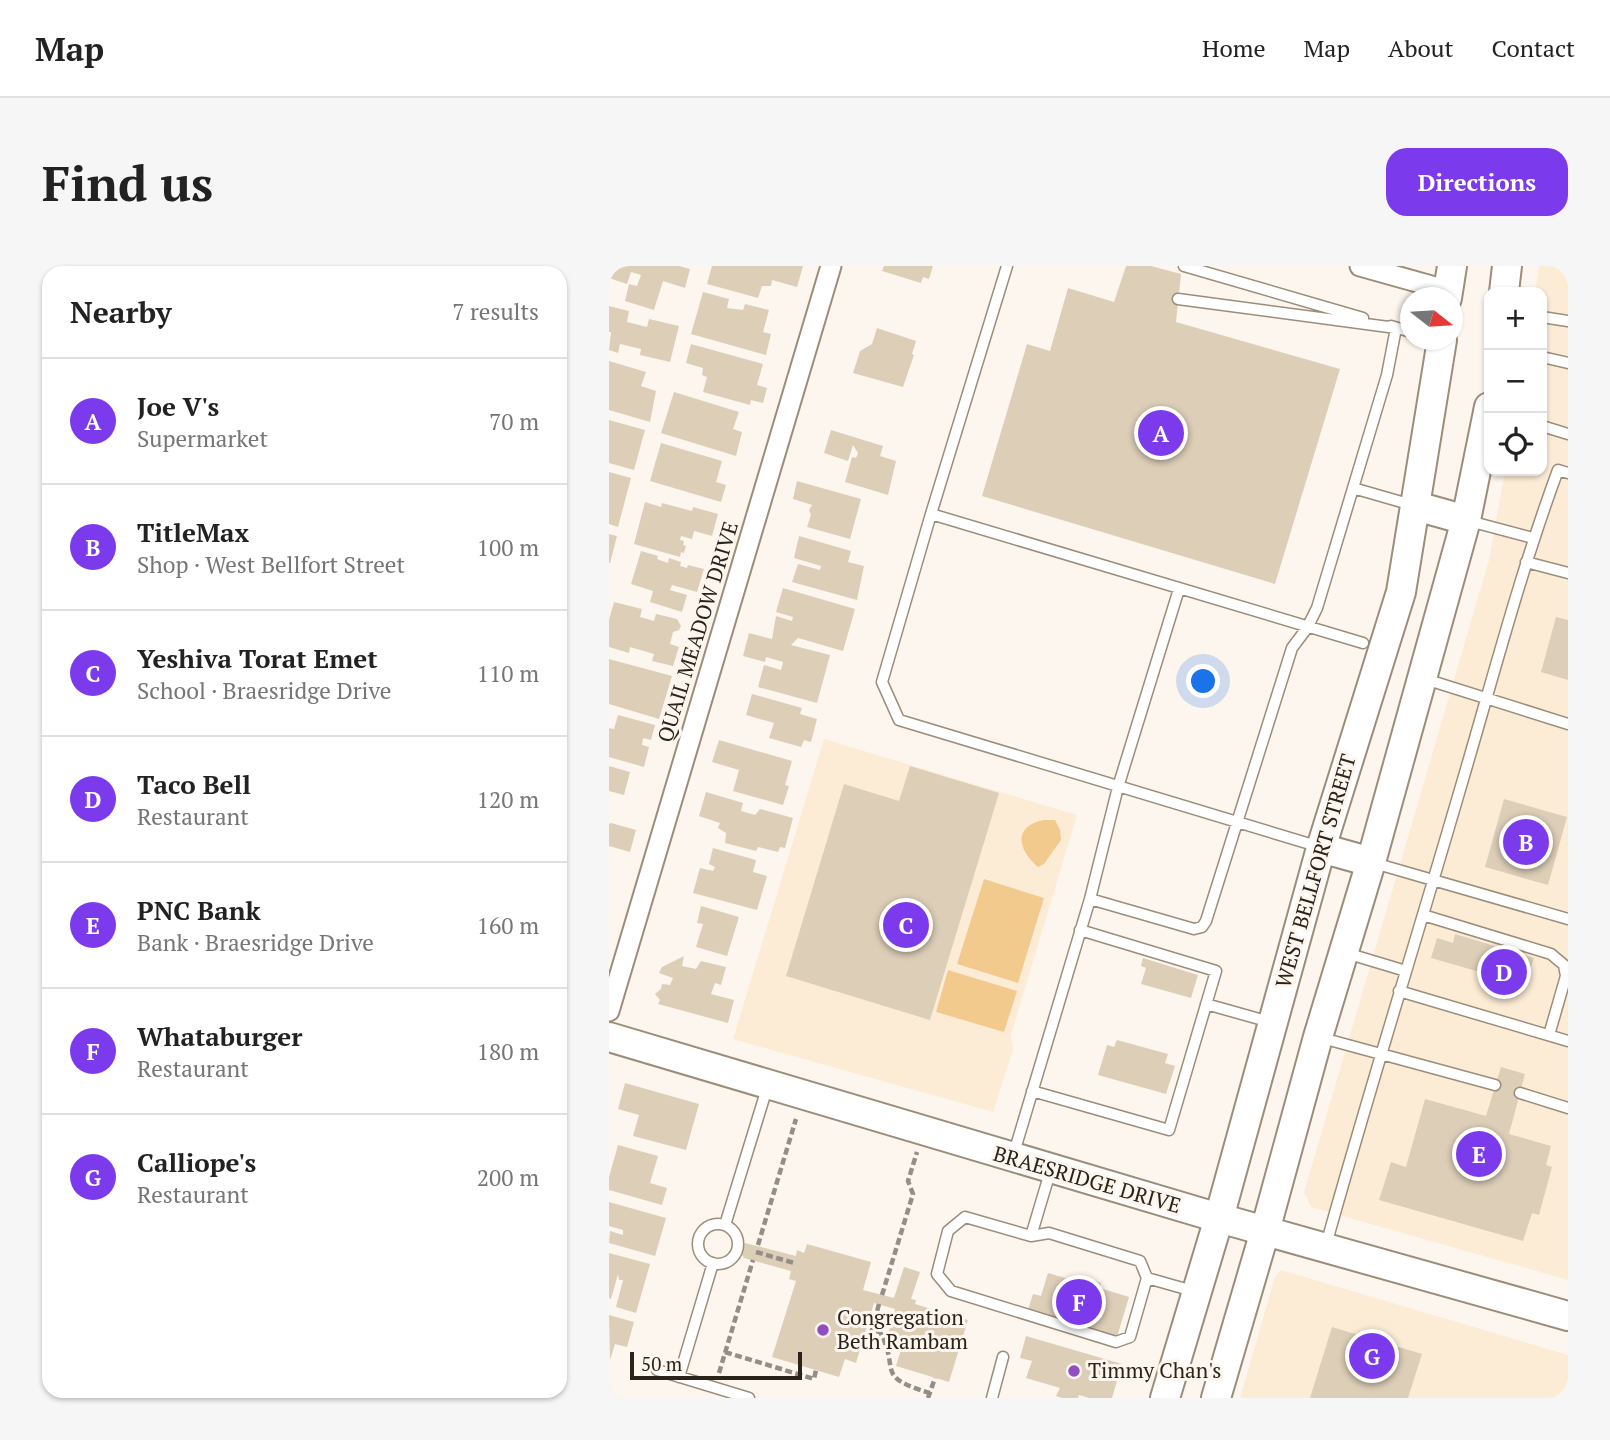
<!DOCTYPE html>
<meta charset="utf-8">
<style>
:root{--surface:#fff;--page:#f6f6f6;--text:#222;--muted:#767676;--line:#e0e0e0;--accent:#7c3aed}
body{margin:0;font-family:"PT Serif",serif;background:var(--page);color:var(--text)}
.controls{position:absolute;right:21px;top:21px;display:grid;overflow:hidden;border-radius:14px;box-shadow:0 2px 5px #0004}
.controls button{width:63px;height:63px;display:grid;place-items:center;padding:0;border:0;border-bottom:2px solid var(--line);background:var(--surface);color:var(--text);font:35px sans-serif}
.compass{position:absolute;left:791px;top:21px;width:63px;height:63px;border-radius:50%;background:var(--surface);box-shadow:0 2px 5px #0004;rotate:107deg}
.scale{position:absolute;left:21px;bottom:18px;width:172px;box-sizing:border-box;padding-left:7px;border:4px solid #29231b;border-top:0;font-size:19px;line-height:24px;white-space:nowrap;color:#29231b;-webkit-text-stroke:5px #fdf6ee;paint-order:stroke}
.you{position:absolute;left:595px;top:416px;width:24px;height:24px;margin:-18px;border:5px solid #fff;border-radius:50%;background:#1a73e8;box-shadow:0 0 0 10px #1a73e833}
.badge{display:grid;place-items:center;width:46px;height:46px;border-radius:50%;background:var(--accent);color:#fff;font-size:23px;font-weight:700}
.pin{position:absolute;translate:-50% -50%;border:4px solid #fff;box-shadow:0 2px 7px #0006}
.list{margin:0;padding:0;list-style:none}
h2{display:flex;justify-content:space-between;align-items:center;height:91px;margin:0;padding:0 28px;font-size:30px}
h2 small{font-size:23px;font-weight:400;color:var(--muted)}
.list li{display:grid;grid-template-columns:46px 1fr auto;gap:21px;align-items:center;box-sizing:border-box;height:126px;padding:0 28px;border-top:2px solid var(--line)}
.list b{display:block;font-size:26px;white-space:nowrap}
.list p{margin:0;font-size:23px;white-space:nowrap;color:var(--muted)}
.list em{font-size:23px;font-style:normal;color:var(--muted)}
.icon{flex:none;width:38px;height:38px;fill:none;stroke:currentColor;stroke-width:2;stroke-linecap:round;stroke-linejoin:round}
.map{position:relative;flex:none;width:959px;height:1132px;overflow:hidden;border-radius:21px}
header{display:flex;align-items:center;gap:42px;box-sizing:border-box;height:98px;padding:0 35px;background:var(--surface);border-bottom:2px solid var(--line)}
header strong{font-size:33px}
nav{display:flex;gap:38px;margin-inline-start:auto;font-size:24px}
.intro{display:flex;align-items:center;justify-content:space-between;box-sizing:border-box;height:168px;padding:0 42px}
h1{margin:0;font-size:49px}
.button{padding:18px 32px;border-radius:21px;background:var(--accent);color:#fff;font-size:24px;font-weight:700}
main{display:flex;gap:42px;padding:0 42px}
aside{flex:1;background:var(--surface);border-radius:21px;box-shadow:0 2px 5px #0004}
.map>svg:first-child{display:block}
.built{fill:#fcecd6}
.green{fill:#f3ca8d}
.building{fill:#ddceb8}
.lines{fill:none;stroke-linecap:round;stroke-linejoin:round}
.lane-casing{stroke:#9b8d79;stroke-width:13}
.street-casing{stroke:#9b8d79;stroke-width:23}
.secondary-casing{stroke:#9b8d79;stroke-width:32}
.path{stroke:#958e86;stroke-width:4.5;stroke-dasharray:7 3.5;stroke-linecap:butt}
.lane{stroke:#fff;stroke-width:10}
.street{stroke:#fff;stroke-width:19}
.secondary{stroke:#fff;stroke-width:28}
.poi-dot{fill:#924dc1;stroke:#fdf6ee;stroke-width:2.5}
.labels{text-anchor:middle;stroke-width:6;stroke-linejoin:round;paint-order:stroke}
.street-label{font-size:21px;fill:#29231b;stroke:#fdf6ee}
.poi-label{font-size:21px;fill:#29231b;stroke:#fdf6ee;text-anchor:start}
</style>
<header>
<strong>Map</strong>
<nav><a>Home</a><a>Map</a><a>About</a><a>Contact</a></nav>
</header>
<div class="intro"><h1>Find us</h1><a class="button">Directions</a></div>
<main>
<aside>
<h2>Nearby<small>7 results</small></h2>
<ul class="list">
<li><span class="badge">A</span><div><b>Joe V's</b><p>Supermarket</p></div><em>70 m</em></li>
<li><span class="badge">B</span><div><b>TitleMax</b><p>Shop · West Bellfort Street</p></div><em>100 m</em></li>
<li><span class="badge">C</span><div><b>Yeshiva Torat Emet</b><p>School · Braesridge Drive</p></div><em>110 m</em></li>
<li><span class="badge">D</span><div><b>Taco Bell</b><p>Restaurant</p></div><em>120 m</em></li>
<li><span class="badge">E</span><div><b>PNC Bank</b><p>Bank · Braesridge Drive</p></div><em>160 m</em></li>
<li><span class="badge">F</span><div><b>Whataburger</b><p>Restaurant</p></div><em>180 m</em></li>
<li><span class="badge">G</span><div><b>Calliope's</b><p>Restaurant</p></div><em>200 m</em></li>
</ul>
</aside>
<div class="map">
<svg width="959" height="1132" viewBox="0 0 959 1132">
<rect width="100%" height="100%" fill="#fdf6ee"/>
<!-- built -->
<path class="built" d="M930 0H959V1014L702 941 695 926 880 294 896 205H933V26H926Z
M215 473 468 549 402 769 404 784 384 846 124 773Z
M672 1004 959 1089V1132H631L666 1011Z"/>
<!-- green -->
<path class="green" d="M435 554H446L451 564 452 574 435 598 429 601C408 583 404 560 435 554Z
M375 613 435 632 409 717 348 698Z
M339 704 408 725 395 766 327 746Z"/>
<!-- building -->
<path class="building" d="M0 0H70L81 3 76 22 54 15 45 44 16 35 20 18 28 20 32 9 22 6 18 18 0 12Z
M103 0H194L188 21 163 14 162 20H153L149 32 98 18Z
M275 0H324L320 13 314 11 312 17 273 5Z
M517 0H542L572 8 567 56 731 103 666 318 373 230 418 78 441 85 459 22 505 36Z
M94 26 120 33 118 42 134 44 136 38 160 44 154 66 162 68 157 89 82 68Z
M0 40 20 45 18 56 38 61 40 53 70 60 61 96 31 89 32 83 11 78 9 87 0 84 2 66H0Z
M268 62 307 75 303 88 305 89 294 121 244 107 251 85 263 78Z
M82 78 154 98 148 119 158 122 154 137 142 134 141 139 94 126 98 111 93 109 94 102 77 97Z
M0 95 37 106 32 120 47 125 41 156 0 144Z
M65 126 130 146 124 163 133 166 127 190 52 167Z
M0 154 36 164 25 204 0 197Z
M222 164 274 180 271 190 287 195 279 229 236 216 243 191 247 192 249 187 244 179 239 195 215 187Z
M52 177 113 195 107 216 117 219 112 236 41 215Z
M0 206 22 212 9 261 0 258Z
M188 215 252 233 241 273 198 261 202 249 200 244 203 239 184 233Z
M36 236 52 241 53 237 83 245 84 241 109 248 103 270 85 265 83 273 72 270 71 274 75 275 74 279 77 280 75 287 72 286 71 291 25 278Z
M0 268 8 270 1 297H0Z
M190 270 242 285 239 296 255 300 248 334 183 316 189 298 211 304 212 300 185 292Z
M32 285 49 290 48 293 59 297 60 292 72 296 71 300 78 302 79 299 95 303 88 326 63 319 61 324 78 329 73 346 41 336 44 325 22 318Z
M174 322 246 343 234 385 189 372 182 379 221 389 208 437 149 421 155 399 172 404 174 396 157 391 156 396 134 390 140 367 163 373 167 350 183 355 184 351 167 346Z
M5 336 33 343 31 351 45 355 47 348 68 353 72 360 70 364 64 366 61 378 70 381 64 400 43 395 45 388 21 381 20 387 0 381V354Z
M947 351 959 354V414L932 406Z
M0 393 63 410 50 453 0 438Z
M143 428 193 442 191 448 208 453 202 476 195 474 192 481 160 472 165 457 137 449Z
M9 449 46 459 42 474 34 472 33 479 40 481 35 501 0 491V462L5 463Z
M110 474 183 495 176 519 180 520 174 539 124 525 130 504 103 496Z
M0 500 21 506 15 529 0 525Z
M301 500 390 527 321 754 177 710 235 518 290 535Z
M97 526 134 537 132 545 146 549 151 543 184 552 176 582 171 581 169 586 149 581 147 585 116 577 117 567 109 562 111 557 90 550Z
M895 533 958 551 939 619 876 601Z
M2 557 27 564 21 586 0 580V558Z
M104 582 147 594 144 606 158 610 148 644 84 627 91 602 104 605 106 601 100 598Z
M92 640 130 651 118 690 87 681 94 658 88 657Z
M846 668 925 692 916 719 822 692 828 672 844 677Z
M75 690 73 700 87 703 92 695 117 701 112 719 106 717 102 728 125 734 119 757 49 738 51 734 46 728 52 723 53 718 61 719 64 712 50 707 53 701Z
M534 692 589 709 582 732 532 718 537 702 532 700Z
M508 774 559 788 556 797 566 800 557 828 489 809 498 779 505 781Z
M892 801 916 808 900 868 942 880 937 899 943 901 930 949 923 947 914 975 770 934 782 896 797 901 816 833 877 850Z
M16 817 90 838 77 884 24 870 30 849 9 843Z
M9 879 49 890 41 917 58 922 53 939 0 924V911Z
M0 936 57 952 46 990 0 977 1 965 14 969V964L0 960Z
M136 977 187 990 188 984 195 987 198 978 262 996 254 1024 285 1032 295 1001 311 1006 302 1033 307 1034 306 1038 359 1054 340 1116 287 1100 294 1077 278 1072 286 1043 265 1037 247 1097 236 1093 230 1111 163 1091 187 1015 180 1013 182 1005 135 992 131 986Z
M0 987 41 998 27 1047 7 1041 14 1014H10L9 1008 2 1033 0 1032Z
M439 1007 473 1017 475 1011 492 1017 491 1022 520 1031 508 1071 478 1061 477 1064 419 1044 424 1028 432 1030Z
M0 1049 25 1056 18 1081 6 1078 1 1094Z
M723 1061 813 1088 799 1132H701Z
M417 1070 513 1098 503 1132H480L470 1129 469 1132H453L447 1130 451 1122 417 1112 423 1095 411 1092Z"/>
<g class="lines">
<!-- lane casing -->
<g class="lane-casing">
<path id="lane" d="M575 0 754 52
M933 51 959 55
M782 60 802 66
M933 91 959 97
M933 160 959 168
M744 222 803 239
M322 248 398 0
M860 255 924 272
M917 296 959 307
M816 413 959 458
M711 581 290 454 273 416 322 248 754 377
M765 597 959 653
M481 633 585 663 593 661 597 655 683 382 698 362 708 342 778 109 787 62 569 33
M814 649 942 688 955 699 957 710 940 769
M737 687 797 705
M790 725 959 775
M597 738 661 756
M713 772 886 819
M423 825 560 864 607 705 471 664
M911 827 959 842
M404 890 481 633 509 521 570 323
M89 978a20 20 0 1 1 40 0a20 20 0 1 1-40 0Z
M116 959 159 819
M422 970 442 903
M717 979C759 828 806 678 850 527 882 419 910 310 949 204L959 207
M538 1012 521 1071 507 1076 342 1025 328 1008 339 965 356 951 422 970 440 967 531 995 538 1012 584 1025
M48 1104 140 1132
M70 1111 104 997
M383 1132 394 1091"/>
</g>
<!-- street casing -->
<g class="street-casing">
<path id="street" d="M751 0 826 21 840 19
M0 745 222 0"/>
</g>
<!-- secondary casing -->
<g class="secondary-casing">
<path id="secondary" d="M895 26 898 0
M838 32 843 0
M807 240 857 254
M712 582 762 596
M0 771 610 952 959 1050
M556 1132 610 952 712 582 792 326 833 74
M607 1132 656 965 709 771 762 596 857 254 880 141"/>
</g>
<!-- path -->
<path class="path" d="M149 979 187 853
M147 986 185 997
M273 1029 304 928 299 915 308 886
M270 1038 263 1064 271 1066C292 1105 264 1110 321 1127
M116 1086 205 1113 207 1104
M110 1107 144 994
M319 1132 326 1112"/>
<!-- lane -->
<use href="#lane" class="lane"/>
<!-- street -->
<use href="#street" class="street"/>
<!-- secondary -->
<use href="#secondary" class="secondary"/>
</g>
<!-- markers -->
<g class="poi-dot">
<circle cx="214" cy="1064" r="7"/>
<circle cx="465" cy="1105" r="7"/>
</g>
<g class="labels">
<!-- street labels -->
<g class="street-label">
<text transform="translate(89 366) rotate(-73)" y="7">QUAIL MEADOW DRIVE</text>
<text transform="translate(707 605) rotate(-74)" y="7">WEST BELLFORT STREET</text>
<text transform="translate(478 914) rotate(16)" y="7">BRAESRIDGE DRIVE</text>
</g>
<!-- poi labels -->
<g class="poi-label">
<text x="228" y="1059">Congregation<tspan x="228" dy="24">Beth Rambam</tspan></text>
<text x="479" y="1112">Timmy Chan's</text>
</g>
</g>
</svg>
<div class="controls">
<button>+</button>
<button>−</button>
<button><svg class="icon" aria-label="locate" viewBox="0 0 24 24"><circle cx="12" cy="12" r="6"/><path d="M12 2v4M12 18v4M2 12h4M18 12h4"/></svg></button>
</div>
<svg class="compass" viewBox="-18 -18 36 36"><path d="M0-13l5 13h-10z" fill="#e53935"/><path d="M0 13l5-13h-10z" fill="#767676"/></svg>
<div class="scale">50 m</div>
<div class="you"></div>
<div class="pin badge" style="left:552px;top:167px">A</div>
<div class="pin badge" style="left:917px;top:576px">B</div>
<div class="pin badge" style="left:297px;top:659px">C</div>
<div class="pin badge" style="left:895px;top:706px">D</div>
<div class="pin badge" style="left:870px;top:888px">E</div>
<div class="pin badge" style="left:470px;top:1036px">F</div>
<div class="pin badge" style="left:763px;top:1090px">G</div>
</div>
</main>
